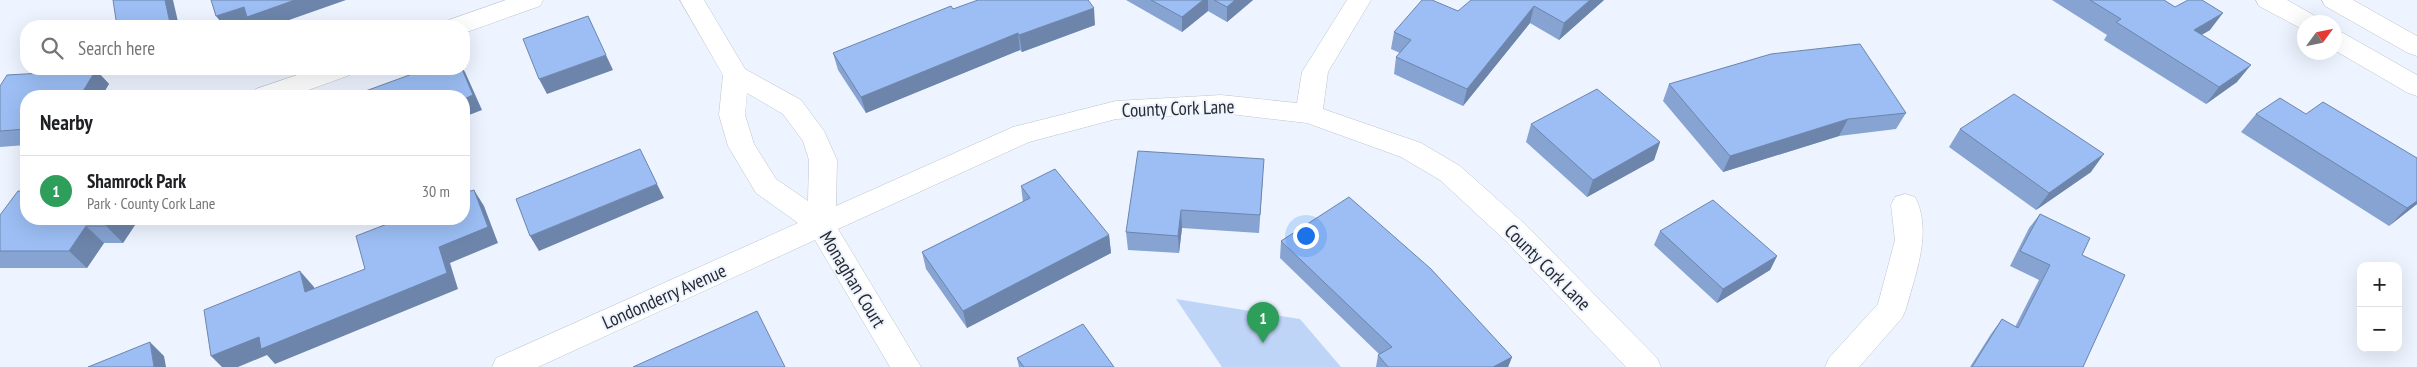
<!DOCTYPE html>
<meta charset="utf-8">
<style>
:root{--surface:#fff;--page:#f2f2f2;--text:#202124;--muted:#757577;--line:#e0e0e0;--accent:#1a73e8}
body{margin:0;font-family:"PT Sans Narrow",sans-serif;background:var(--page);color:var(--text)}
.controls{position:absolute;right:15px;bottom:15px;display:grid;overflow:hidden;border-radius:10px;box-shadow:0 5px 20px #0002}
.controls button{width:45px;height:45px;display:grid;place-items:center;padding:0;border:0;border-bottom:1px solid var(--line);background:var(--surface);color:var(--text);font:25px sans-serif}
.compass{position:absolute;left:2297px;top:15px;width:45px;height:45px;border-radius:50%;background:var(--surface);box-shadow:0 5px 20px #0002;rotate:57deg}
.you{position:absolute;left:1305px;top:235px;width:18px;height:18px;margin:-12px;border:4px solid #fff;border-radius:50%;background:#1a73e8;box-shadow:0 0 0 8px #1a73e833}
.badge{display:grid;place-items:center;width:32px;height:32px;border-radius:50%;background:var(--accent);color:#fff;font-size:16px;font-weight:700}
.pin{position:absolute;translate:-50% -41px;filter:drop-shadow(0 1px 2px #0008)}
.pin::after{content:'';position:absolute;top:26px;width:18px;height:15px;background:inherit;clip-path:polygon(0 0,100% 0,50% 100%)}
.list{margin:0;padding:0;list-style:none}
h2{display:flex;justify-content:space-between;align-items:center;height:65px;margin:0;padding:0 20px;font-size:21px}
h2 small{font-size:16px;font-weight:400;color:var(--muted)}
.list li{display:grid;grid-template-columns:32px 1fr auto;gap:15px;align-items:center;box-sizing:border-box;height:70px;padding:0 20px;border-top:1px solid var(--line)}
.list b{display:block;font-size:19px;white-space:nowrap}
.list p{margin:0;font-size:16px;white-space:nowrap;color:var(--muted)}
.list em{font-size:16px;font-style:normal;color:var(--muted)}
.icon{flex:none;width:28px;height:28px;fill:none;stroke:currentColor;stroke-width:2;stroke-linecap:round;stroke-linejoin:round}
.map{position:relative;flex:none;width:2417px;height:367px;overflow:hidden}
.search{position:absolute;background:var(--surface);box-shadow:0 5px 20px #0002;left:20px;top:20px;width:450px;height:55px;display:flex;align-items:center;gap:12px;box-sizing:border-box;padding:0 18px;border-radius:20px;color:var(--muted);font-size:19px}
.panel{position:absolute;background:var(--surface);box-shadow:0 5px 20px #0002;left:20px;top:90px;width:450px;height:135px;border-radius:20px}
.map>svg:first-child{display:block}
.green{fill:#bfd5f7}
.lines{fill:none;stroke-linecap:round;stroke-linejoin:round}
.minor-casing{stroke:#bdc4ce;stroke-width:1}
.tertiary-casing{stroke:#bdc4ce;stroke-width:1}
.minor{fill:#fff;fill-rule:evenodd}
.tertiary{fill:#fff;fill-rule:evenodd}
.wall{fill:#86a3d2}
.shaded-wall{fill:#6d85ab}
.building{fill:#9cbef4;stroke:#6d85ab}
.labels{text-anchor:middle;stroke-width:4;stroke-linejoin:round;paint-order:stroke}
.street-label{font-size:19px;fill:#282a2e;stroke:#edf4ff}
</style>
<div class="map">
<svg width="2417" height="367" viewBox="0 0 2417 367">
<rect width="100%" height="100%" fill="#edf4ff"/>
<!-- green -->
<path class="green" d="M1176 299 1300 319 1341 367H1222Z"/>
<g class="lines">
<!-- minor casing -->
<g class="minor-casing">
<path id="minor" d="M506 0H543L540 6 464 33V26H446L449 20Z
M680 0H704L745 69 801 100 824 131 837 160 836 206 1013 127 1116 101 1221 95 1297 103 1302 72 1347 0H1371L1328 72 1323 109 1421 143 1460 166 1527 226 1657 358 1661 367H1626L1507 242 1440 180 1401 157 1307 123 1221 113 1116 119 1029 142 838 229 921 367H890L815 240 538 367H492L496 358 798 223 756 193 728 146 719 115 723 75ZM747 93 783 114 803 141 809 160 808 201 776 179 754 144 745 115Z
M315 69H354L350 75 292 96H252L256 89Z
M1905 194 1915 197C1933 231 1915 275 1906 309L1902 318 1859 367H1825L1829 358 1878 304 1895 240 1891 205 1895 197Z"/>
</g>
<!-- tertiary casing -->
<g class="tertiary-casing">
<path id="tertiary" d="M2256 0H2287L2315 16 2318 22H2304V30L2259 6Z
M2322 0H2353L2417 36V56L2408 53 2325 6Z
M2334 31 2343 33 2417 75V96L2408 93 2334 50Z"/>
</g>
<!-- minor -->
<use href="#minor" class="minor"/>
<!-- tertiary -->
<use href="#tertiary" class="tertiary"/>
</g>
<!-- wall -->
<path class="wall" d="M1126 0H1253L1227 22 1208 11 1182 32Z
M1604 0 1559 40 1530 23 1463 106 1394 74 1396 57 1400 53 1391 49 1394 32 1458 11Z
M2052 0H2164L2210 30 2201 35 2237 82 2206 104 2104 40 2107 35Z
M953 9 1095 25 1022 52 1020 50 866 113 838 70 833 53Z
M96 70 109 84 26 96V145L0 147V86Z
M1669 84 1906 113 1896 129 1839 136 1723 172 1663 101Z
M2256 114H2306L2417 158V204L2389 226 2241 132Z
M1531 124 1660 142 1654 160 1587 197 1526 142Z
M1960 129 2091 172 2036 210 1949 147Z
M1263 177 1259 233 1182 228 1179 253 1128 250 1126 232Z
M1021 186 1109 235 1111 253 967 328 926 269 922 252 1023 202Z
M2040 214 2082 255 2083 367H1970L1991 334 2002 319 2015 327 2039 280 2010 266 2029 228Z
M0 215 26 219H139L123 243H104L87 268H0Z
M1660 231 1777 256 1770 270 1717 303 1654 245Z
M1281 241 1512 357 1508 367H1376L1378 355 1379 354 1280 258Z
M1017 358 1114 367H1019Z"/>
<!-- shaded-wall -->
<path class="shaded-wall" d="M165 0H173L179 26H161Z
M295 0H346L272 26H254L251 22 240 26H224L216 16 244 7Z
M1203 0H1208V11L1182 32V17Z
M1235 0H1253L1227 22V7Z
M1590 0H1604L1559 40 1564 23Z
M1534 6 1530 23 1463 106 1467 89Z
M1094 8 1095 25 1022 52 1019 35Z
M2223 13 2210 30 2181 47 2194 30Z
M1018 33 1020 50 866 113 861 97Z
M606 55 613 70 547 94 539 79Z
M2251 65 2237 82 2206 104 2219 87Z
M462 69H463L465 72 482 110 464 117V99Z
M96 70 109 84 102 96H80Z
M1848 119 1839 136 1723 172 1730 156Z
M1660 142 1654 160 1587 197 1593 180Z
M2104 154 2091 172 2036 210 2049 193Z
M657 184 664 198 539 251 530 236Z
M474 190 484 206 498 243 450 263 458 289 275 364 267 355 238 367H222L211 356 439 247Z
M2417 201V204L2389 226 2407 208Z
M1181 210 1182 228 1179 253 1178 236Z
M110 219H139L123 243 106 226Z
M86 226 104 243 87 268 69 251Z
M1109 235 1111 253 967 328 963 311Z
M1777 256 1770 270 1717 303 1723 289Z
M300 271 314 287 318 308 305 292Z
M150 342 164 356 166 367H154Z
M1512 357 1508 367H1493Z"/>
<!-- building -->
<path class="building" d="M113 0H165L170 23 161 26H117Z
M211 0H295L247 17 244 7 216 16Z
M978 0H1088L1094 8 1019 35 1018 33 861 97 833 53 951 6 953 9Z
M1151 0H1203L1182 17Z
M1214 0H1235L1227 7Z
M1422 0H1432L1458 11 1471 0H1590L1564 23 1534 6 1467 89 1396 57 1411 40 1394 32Z
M2090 0H2164L2175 7 2188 0H2202L2223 13 2194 30 2251 65 2219 87 2116 22 2121 19Z
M588 16 606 55 539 79 523 39Z
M1860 44 1906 113 1848 119 1730 156 1669 84 1771 54Z
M426 69H462L473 95 464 99V96H361L360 93Z
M96 70 80 96H26V129L0 131V86L7 75Z
M1597 89 1660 142 1593 180 1531 124Z
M2014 94 2104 154 2049 193 1960 129Z
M2280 98 2306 114 2323 102 2417 158V201L2407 208 2256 114Z
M640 149 657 184 530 236 516 199Z
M1138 151 1264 159 1260 215 1181 210 1178 236 1126 232Z
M1055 169 1109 235 963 311 922 252 1030 198 1021 186Z
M474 190 488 227 439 247 447 273 261 349 259 337 211 356 204 310 300 271 305 292 365 269 356 236 400 219H464V193Z
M18 191H26V219H110L106 226H86L69 251H0V215Z
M1349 197 1431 269 1512 357 1493 367H1388L1378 355 1392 347 1281 241Z
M1713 200 1777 256 1723 289 1660 231Z
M2040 214 2090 238 2082 255 2125 275 2083 367H1972L2002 319 2018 328 2050 265 2020 251Z
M757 311 785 367H633Z
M1083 324 1114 367H1024L1017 358Z
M150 342 154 367H88Z"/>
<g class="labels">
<!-- street labels -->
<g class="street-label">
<text transform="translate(1178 108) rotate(-2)" y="7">County Cork Lane</text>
<text transform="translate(1548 267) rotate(45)" y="7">County Cork Lane</text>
<text transform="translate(853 279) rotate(59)" y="7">Monaghan Court</text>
<text transform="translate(664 296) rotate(-24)" y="7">Londonderry Avenue</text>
</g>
</g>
</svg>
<div class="controls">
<button>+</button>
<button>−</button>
</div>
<svg class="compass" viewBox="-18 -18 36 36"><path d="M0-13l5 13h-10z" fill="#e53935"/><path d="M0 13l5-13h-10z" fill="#757577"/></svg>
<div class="you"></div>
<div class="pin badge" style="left:1263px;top:343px;background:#2e9e5b">1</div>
<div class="search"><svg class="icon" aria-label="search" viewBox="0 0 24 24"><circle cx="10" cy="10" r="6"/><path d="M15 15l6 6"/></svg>Search here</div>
<section class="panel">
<h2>Nearby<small></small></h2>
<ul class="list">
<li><span class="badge" style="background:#2e9e5b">1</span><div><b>Shamrock Park</b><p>Park · County Cork Lane</p></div><em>30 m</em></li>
</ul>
</section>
</div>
